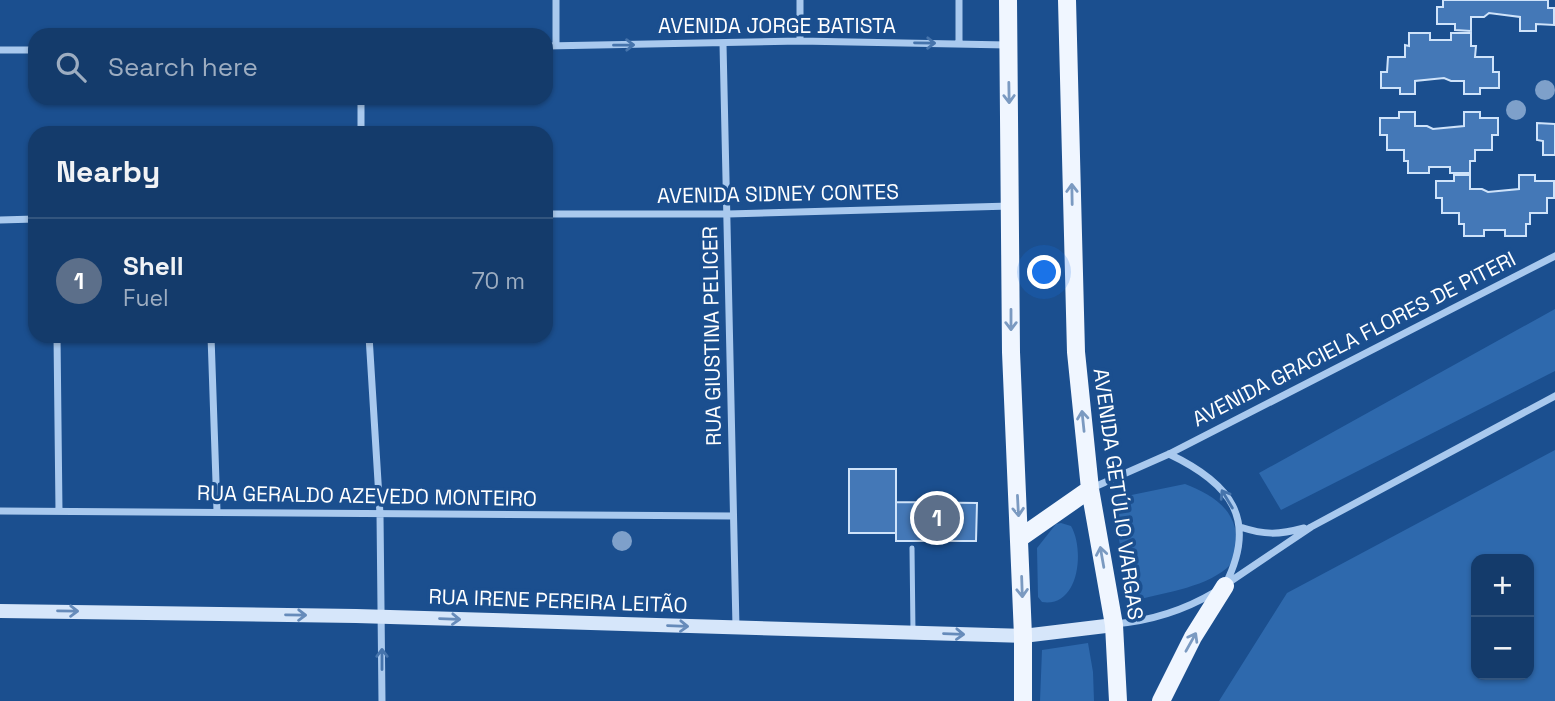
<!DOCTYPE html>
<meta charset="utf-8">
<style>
:root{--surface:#143b6b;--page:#214673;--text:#f1f3f6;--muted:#9dadc1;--line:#33557e;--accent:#ffd166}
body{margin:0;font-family:"Space Grotesk",sans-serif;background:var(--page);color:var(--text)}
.controls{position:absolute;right:21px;bottom:21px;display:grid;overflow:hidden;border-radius:14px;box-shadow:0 2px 5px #0004}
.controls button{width:63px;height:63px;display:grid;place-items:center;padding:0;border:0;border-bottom:2px solid var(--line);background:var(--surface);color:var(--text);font:35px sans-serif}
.you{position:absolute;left:1045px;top:273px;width:24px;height:24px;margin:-18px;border:5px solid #fff;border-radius:50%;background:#1a73e8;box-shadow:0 0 0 10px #1a73e833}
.badge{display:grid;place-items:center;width:46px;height:46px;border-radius:50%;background:var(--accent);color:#fff;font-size:23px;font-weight:700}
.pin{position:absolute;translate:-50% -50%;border:4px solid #fff;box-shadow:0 2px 7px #0006}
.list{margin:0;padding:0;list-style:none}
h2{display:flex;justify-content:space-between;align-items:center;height:91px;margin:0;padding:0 28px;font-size:30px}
h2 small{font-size:23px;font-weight:400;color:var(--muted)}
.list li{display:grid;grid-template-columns:46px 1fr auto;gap:21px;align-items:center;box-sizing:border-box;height:126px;padding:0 28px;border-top:2px solid var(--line)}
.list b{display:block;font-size:26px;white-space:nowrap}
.list p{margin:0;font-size:23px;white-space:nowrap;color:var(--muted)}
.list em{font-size:23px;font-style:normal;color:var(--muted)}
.icon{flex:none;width:38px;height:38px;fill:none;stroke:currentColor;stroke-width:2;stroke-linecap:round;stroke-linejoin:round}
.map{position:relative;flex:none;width:1555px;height:701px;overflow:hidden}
.search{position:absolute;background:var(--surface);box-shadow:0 2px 5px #0004;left:28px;top:28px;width:525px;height:77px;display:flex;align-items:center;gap:18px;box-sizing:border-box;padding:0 24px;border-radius:21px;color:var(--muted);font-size:26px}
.panel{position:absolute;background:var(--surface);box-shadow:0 2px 5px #0004;left:28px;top:126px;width:525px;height:217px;border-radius:21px}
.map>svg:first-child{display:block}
.green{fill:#2e69ad;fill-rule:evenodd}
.building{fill:#4478b7;stroke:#cfe3fa;stroke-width:2}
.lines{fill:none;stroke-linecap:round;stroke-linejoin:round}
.lane{stroke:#a9c9ee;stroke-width:5}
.street{stroke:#a9c9ee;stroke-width:7}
.secondary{stroke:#d6e6fa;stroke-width:14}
.primary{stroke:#f0f6ff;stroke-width:18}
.tree{fill:#7ea0ca}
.oneway{stroke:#4674ac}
.oneway2{stroke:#7b9ac1}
.oneway3{stroke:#668bba}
.labels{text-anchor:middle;stroke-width:7;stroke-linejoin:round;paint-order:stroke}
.street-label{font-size:21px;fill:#fff;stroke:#1b4f8f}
</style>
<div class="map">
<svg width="1555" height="701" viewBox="0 0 1555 701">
<rect width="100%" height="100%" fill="#1b4f8f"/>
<!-- green -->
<path class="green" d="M1555 309V371L1281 510 1259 473Z
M1555 450V701H1219L1287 593ZM1476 559H1529V675H1476Z
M1185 484C1206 492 1229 504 1235 528 1238 542 1238 559 1227 568 1202 589 1160 593 1130 602L1112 499Z
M1061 523 1071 526C1085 550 1079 608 1042 602L1038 597 1037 548 1056 524Z
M1088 643 1093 672 1094 701H1040L1042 650Z"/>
<!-- building -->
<path class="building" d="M1443 0H1548V8H1554V25L1536 24V31H1520V17L1489 13 1484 17H1471V31L1455 30V24H1437V7H1443Z
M1409 33H1430V40H1451V33H1471V46H1476L1475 57H1493V72H1499V88H1480V94H1464V81H1451L1444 78 1415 81V94H1400V88H1381V72H1387L1388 57H1405V45L1409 46Z
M1399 112H1415V126H1427L1433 129 1464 126V112H1480V118H1498V135H1492V150H1475V161H1470V173H1450V167H1429V173H1408V161H1404V150H1387V135H1380V118H1399Z
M1537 123 1555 124V155H1543V141L1537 140Z
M1454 175H1470V189H1482L1488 192 1519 189V175H1535V181H1554V198H1547V213H1530V224H1526V236H1505V230H1484V236H1464V224H1459V213H1442V198H1436V181H1454Z
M849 469H896V533H849Z
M896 502 977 503 976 541H896Z"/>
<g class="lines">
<!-- lane -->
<path class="lane" d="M912 548 913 632"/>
<!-- street -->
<path class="street" d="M556 0V46
M959 0V44
M800 41V0
M723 44 736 627
M546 46 800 41 1007 45
M0 50H35
M361 98V133
M546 214H728L1010 206
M0 220 35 219
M57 336 59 511
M211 336 217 511
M369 336 380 514 382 701
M1169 454C1230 483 1259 519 1225 585
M1092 488 1169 454 1555 256
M0 511 733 516
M1240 527C1265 535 1278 535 1304 528
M1225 585 1311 527 1555 396
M1114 624C1151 621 1183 611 1215 592"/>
<!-- secondary -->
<path class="secondary" d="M0 611 356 616 1023 636 1114 625"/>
<!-- primary -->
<path class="primary" d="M1008 0 1011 352 1023 636V701
M1067 0 1076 352 1090 489 1114 625 1118 701
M1020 538 1090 489
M1161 701 1193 637 1225 586"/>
</g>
<!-- trees -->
<g class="tree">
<circle cx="1545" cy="90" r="10"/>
<circle cx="1516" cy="110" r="10"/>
<circle cx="622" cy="541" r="10"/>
</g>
<!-- one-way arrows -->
<defs><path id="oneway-shaft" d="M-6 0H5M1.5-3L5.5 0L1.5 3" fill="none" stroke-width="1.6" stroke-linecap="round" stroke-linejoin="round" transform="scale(1.75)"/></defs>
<g class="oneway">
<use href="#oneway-shaft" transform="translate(925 43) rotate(1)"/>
<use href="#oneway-shaft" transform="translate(624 45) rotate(-1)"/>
<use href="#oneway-shaft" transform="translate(1227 499) rotate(-121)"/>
<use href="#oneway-shaft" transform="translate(382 659) rotate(-90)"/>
</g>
<g class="oneway2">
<use href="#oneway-shaft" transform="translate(1009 93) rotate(89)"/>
<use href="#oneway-shaft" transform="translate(1072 194) rotate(-91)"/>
<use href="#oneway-shaft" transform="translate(1011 320) rotate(90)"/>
<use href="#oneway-shaft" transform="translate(1083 421) rotate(-96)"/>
<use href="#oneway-shaft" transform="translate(1018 506) rotate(87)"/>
<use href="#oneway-shaft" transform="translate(1102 557) rotate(-100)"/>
<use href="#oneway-shaft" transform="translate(1022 587) rotate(88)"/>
<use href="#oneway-shaft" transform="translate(1191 642) rotate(-61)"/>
</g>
<g class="oneway3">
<use href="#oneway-shaft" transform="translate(68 611) rotate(1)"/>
<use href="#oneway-shaft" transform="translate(296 615) rotate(1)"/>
<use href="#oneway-shaft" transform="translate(450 619) rotate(2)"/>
<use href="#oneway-shaft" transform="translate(678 626) rotate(2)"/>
<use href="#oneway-shaft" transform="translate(954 634) rotate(2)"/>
</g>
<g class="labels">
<!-- street labels -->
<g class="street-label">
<text x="777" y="33">AVENIDA JORGE BATISTA</text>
<text transform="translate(778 194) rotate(-1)" y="7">AVENIDA SIDNEY CONTES</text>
<text transform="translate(712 336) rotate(-91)" y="7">RUA GIUSTINA PELICER</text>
<text transform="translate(1354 339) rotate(-27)" y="7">AVENIDA GRACIELA FLORES DE PITERI</text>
<text transform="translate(1118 494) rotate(82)" y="7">AVENIDA GETÚLIO VARGAS</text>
<text transform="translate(367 496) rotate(1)" y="7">RUA GERALDO AZEVEDO MONTEIRO</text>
<text transform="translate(558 601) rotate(2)" y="7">RUA IRENE PEREIRA LEITÃO</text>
</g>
</g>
</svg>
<div class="controls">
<button>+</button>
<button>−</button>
</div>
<div class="you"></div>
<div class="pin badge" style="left:937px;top:518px;background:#5c6f8a">1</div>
<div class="search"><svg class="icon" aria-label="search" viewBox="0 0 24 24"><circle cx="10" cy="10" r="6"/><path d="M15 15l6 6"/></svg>Search here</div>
<section class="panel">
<h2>Nearby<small></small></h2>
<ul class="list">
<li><span class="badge" style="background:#5c6f8a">1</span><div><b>Shell</b><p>Fuel</p></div><em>70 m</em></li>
</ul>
</section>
</div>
